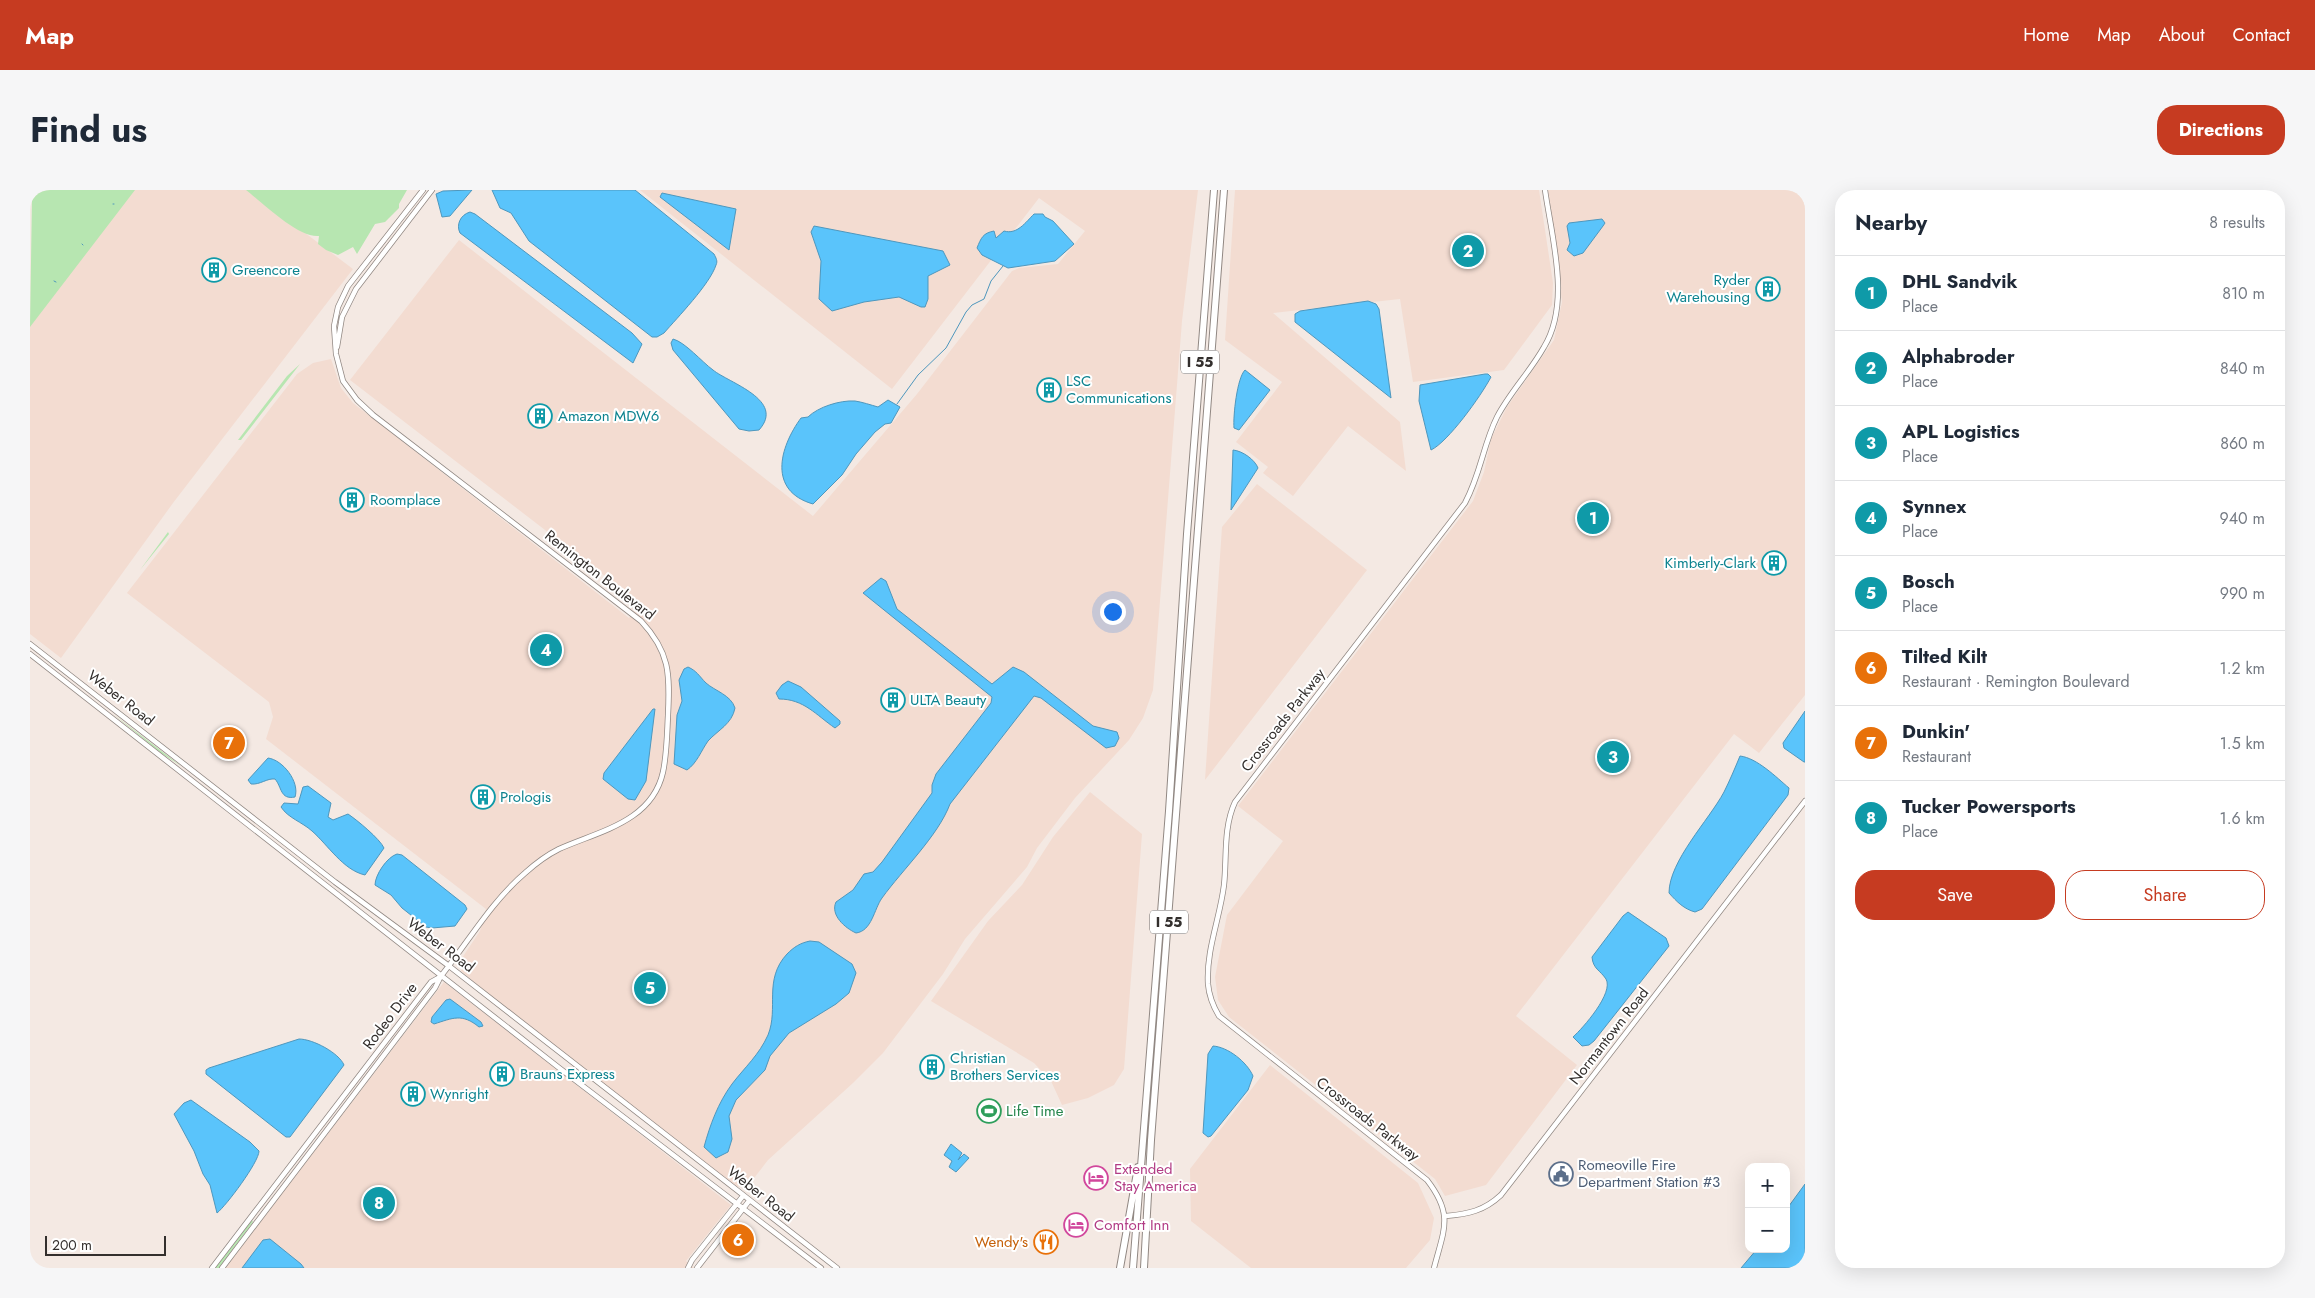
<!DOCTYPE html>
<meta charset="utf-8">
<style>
:root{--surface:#fff;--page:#f6f6f7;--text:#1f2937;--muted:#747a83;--line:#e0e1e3;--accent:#c63b21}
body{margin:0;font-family:Jost,sans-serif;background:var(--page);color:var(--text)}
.controls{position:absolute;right:15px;bottom:15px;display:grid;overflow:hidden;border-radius:10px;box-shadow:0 5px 20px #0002}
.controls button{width:45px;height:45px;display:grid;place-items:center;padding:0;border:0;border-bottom:1px solid var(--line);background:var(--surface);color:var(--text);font:25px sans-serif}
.scale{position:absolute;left:15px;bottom:12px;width:121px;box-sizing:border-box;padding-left:5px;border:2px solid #332f2d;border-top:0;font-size:14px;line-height:18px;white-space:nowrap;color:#332f2d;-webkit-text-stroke:4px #fff;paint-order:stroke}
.you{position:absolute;left:1082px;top:421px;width:18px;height:18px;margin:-12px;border:4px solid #fff;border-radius:50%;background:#1a73e8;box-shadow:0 0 0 8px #1a73e833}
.badge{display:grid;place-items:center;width:32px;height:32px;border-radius:50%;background:var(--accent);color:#fff;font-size:16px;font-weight:700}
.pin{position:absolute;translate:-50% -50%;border:2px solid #fff;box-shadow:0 1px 5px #0006}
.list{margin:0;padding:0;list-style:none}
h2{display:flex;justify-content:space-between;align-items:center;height:65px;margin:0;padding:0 20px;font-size:21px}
h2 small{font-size:16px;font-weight:400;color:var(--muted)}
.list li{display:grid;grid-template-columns:32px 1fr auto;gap:15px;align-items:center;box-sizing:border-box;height:75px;padding:0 20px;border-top:1px solid var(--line)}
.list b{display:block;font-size:19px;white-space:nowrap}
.list p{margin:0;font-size:16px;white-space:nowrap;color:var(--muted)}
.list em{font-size:16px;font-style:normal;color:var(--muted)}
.actions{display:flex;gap:10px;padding:15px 20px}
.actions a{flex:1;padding:11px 0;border:1px solid var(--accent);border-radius:20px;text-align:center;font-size:18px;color:var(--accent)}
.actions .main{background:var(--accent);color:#fff}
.map{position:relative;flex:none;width:1775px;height:1078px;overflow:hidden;border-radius:20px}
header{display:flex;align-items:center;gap:30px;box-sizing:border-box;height:70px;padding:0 25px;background:var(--accent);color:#fff}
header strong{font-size:24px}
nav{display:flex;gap:28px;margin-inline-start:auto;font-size:18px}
.intro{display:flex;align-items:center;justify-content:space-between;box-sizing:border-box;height:120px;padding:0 30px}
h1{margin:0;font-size:35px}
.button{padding:12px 22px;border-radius:20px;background:var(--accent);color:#fff;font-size:18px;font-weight:700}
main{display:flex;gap:30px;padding:0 30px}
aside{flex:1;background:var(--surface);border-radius:20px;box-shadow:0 5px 20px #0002}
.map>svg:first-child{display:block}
.industrial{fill:#f3dcd1}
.green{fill:#b7e6b1}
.water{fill:#5ac4fb;stroke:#4e97bd}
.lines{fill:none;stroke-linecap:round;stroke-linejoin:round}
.stream{stroke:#4e97bd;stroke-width:1}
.secondary-casing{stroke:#918883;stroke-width:6}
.highway-casing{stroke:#918883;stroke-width:8}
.secondary{stroke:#fff;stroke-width:4.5}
.highway{stroke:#fff;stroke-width:6}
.labels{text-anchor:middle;stroke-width:4;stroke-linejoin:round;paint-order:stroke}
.shield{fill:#fff;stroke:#706d6c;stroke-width:1}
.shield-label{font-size:14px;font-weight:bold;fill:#332f2d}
.culture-label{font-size:15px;fill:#0d838f;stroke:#fff;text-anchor:start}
.street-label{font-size:15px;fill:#332f2d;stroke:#fff}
.leisure-label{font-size:15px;fill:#27864d;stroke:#fff;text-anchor:start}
.service-label{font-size:15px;fill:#4e5e75;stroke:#fff;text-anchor:start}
.hotel-label{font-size:15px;fill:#b23c85;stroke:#fff;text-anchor:start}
.food-label{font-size:15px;fill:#c56008;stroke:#fff;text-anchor:end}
</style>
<header>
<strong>Map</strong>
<nav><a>Home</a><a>Map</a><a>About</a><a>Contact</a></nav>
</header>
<div class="intro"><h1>Find us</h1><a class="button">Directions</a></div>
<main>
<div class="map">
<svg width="1775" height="1078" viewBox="0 0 1775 1078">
<rect width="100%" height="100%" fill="#f4e9e3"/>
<!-- industrial -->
<path class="industrial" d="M104 0H218L323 79 143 313 31 468 0 444V135Z
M610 0H1168L1152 131 1123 500 1113 528 1099 550 1045 608 1007 658 997 677 935 749 913 784 853 863 823 893 738 970 721 992 714 996 704 997 447 795 431 781 432 768 450 741 456 719 236 549 243 527 239 512 97 403 267 184 283 173 301 169 311 198 323 213 599 428 610 413 320 190 429 50 783 326 887 204 982 81 989 78 1028 74 1055 41 1009 8 862 199Z
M1205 0H1509L1523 93 1522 115 1474 180 1383 192 1370 109 1243 123 1370 232 1376 281 1318 236 1263 306 1233 283 1238 277 1206 252 1252 192 1195 150Z
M1518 0H1775V505L1729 563 1704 544 1486 826 1547 875 1456 995 1415 1006 1405 989 1199 827 1188 810 1185 787 1197 725 1253 651 1208 616 1443 311 1454 282 1461 249 1477 217 1524 150 1532 112Z
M1227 294 1337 380 1175 590 1192 337Z
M1060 602 1112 644 1094 879 1084 895 1058 908 1032 915 1021 891 1004 873 901 811 958 731 992 695 1023 647Z
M414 792 701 1015 656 1071 664 1078H195Z
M1240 875 1388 993 1404 1028 1400 1050 1376 1078H1221L1161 1031 1160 979Z"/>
<!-- green -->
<path class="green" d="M0 0H105L0 137 2 6Z
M216 0H377L369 14V18L355 32 345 34 327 64 323 57 308 65 296 60 288 54 289 46C268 48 233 13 216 0Z
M270 174 211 250H208L257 186Z
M138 342 139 344 110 380Z
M83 524 151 576 131 563Z
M222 1030 223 1032 189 1078H185Z"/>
<!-- water -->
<path class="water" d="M442 0 420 26 412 27 406 4 413 1Z
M462 0H605L684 64C686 68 688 71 686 75 680 94 647 128 634 143L627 147H622L499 51 481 23 470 18Z
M632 3 706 19 699 60 630 7Z
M440 22 445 24 602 143 612 154 603 173 430 43C426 35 430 25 440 22Z
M1004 24H1013L1015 27 1023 31 1044 54 1025 71 978 78 952 65 947 58C951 48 953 43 964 41L966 48 974 41C987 45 996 32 1004 24Z
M1572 29 1575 33 1573 36 1553 63 1544 66 1537 60 1540 53 1537 36 1539 33Z
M784 36 913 61 920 75 898 86V109L895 117H891L869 107 834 112 802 121 789 109 791 71 781 42Z
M1338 111 1346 114 1349 119 1361 208 1265 132V124L1270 121Z
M643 149C655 152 672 172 683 180 699 193 756 210 729 240L719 241 709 239 643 160 641 153Z
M1215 180 1240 200 1209 240 1204 238C1203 226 1207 188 1215 180Z
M1455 184H1458L1461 187C1451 206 1418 252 1401 260L1389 211 1390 195Z
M858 210 870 217 861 233 855 234 845 242 826 264 812 285 783 314C738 301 749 258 771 228L778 227C788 217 810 210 825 211 832 212 841 215 848 217Z
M1203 260C1213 261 1225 270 1228 278L1201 320Z
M851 388 856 391 867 419 962 494 983 477 994 482 1063 536 1087 542 1089 548 1085 556 1076 558 1011 508 1004 506 920 614C908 646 873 679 852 708 844 719 842 741 826 743 815 738 800 725 806 712L823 700 834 684 843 682 852 672 902 603V595L906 584 961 513 962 507 833 403Z
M658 477C667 481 669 486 676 493 685 501 701 505 705 518 702 534 688 540 678 551 671 561 667 573 657 580L644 574 647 525 652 511 649 490 654 479Z
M758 491 771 497 810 531V534L805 538C786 525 774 509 749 509L746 503 752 495Z
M623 519H625L616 591 605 610 598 609 573 589 574 583Z
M1775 521V572H1774L1754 558 1753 553Z
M1710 566C1727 568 1746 587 1759 598L1758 605 1672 719 1665 722C1654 719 1647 712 1639 703 1639 671 1679 630 1694 602 1700 590 1705 578 1710 566Z
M238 568C253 570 270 592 265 607 250 610 252 597 245 589 237 588 230 595 221 594L218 590Z
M278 596 301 613 298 627 303 630 318 624C327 630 350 649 354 658L335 685C313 680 298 655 282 641 272 632 258 628 251 617L254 613 268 614 273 597Z
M367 664 372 665 435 715 437 719 425 736 402 738 396 737 372 718 361 705 345 695C345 685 357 667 367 664Z
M1598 722 1636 748 1639 756 1564 851 1559 855 1552 856 1543 847C1553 838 1584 803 1576 789 1570 780 1563 779 1562 767L1593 726Z
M780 751 789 752 822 774 826 783 819 803 806 814 759 843 740 866 735 880 706 910 699 926 702 949 698 962 686 968 674 957C680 935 688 913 702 894 715 877 729 865 738 845 749 818 733 790 757 764 764 757 770 753 780 751Z
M420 809 451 832 453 836 449 837C432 823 423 828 404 834L401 832 402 827 416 810Z
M269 849C283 849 309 863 314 875L260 947H256L176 884V880L179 878Z
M1183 856C1198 857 1217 872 1223 886L1218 900 1181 946 1178 947 1173 943 1178 864Z
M161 910 220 952 229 961C229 972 196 1016 187 1023L180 995 173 984 164 961 144 924 154 913Z
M921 954 932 963 928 970 934 964 939 968 926 982 919 977 922 971 914 965Z
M1775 994V1078H1711L1727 1059H1756V1020Z
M240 1049 271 1074 274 1078H212L233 1050Z"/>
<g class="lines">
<!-- stream -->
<path class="stream" d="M83 14H84
M52 54 53 55
M24 91 26 92
M867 214 888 185 916 158 936 122 942 115 954 109 961 91 973 76"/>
<!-- secondary casing -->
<g class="secondary-casing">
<path id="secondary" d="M307 157 312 127 326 99 402 0
M0 454 305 692 419 776 807 1078
M0 464 528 877 791 1078
M1416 1026C1438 1024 1454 1021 1471 1005L1775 611
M182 1078 401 792 410 787
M192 1078 405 798 411 786C438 752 462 711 495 683 505 674 517 665 529 659 569 641 622 632 633 582 637 563 637 544 638 525 640 484 640 462 611 431L343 225 327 210 313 191 306 164 304 136 308 117 318 96 393 0
M658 1078 662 1070 713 1006
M667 1078 719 1011
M1404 1078C1414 1039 1424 1025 1397 990L1189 826C1183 816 1179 806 1178 794 1176 760 1190 728 1194 695 1197 668 1193 638 1205 612L1435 313C1451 283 1453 255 1467 227 1480 202 1500 182 1514 157 1541 113 1522 49 1515 0"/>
</g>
<!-- highway casing -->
<g class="highway-casing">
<path id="highway" d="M1090 1078 1108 977
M1103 1078 1139 621 1157 344 1184 0
M1114 1078 1121 950 1194 0"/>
</g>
<!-- secondary -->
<use href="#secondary" class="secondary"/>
<!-- highway -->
<use href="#highway" class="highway"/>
</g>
<!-- icons -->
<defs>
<g id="building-ring" transform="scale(1.25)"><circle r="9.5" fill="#fff" stroke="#0f9aa8" stroke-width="1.5"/><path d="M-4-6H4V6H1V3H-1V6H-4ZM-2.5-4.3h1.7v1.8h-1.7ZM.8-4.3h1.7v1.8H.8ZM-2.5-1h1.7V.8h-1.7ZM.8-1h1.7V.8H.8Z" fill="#0f9aa8"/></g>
<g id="stadium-ring" transform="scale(1.25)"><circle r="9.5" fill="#fff" stroke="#2e9e5b" stroke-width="1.5"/><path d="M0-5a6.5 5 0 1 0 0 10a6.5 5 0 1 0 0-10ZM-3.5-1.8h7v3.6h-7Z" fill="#2e9e5b"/></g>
<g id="civic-ring" transform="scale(1.25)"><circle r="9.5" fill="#fff" stroke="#5c6f8a" stroke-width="1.5"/><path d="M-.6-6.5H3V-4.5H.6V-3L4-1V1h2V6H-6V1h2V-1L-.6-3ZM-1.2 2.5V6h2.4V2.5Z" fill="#5c6f8a"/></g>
<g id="hotel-ring" transform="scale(1.25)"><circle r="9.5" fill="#fff" stroke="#d1479c" stroke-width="1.5"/><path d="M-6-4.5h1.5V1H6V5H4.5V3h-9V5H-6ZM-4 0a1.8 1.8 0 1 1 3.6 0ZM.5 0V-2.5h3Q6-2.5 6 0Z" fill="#d1479c"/></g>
<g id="restaurant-ring" transform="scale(1.25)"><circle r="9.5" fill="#fff" stroke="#e8710a" stroke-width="1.5"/><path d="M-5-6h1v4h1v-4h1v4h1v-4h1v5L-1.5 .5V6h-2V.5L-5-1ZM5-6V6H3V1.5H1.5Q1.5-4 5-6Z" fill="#e8710a"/></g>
</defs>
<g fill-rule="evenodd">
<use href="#building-ring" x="184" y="80"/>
<use href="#building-ring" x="1738" y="99"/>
<use href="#building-ring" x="1019" y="200"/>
<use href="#building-ring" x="510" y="226"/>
<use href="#building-ring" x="322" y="310"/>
<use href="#building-ring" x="1744" y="373"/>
<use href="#building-ring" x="863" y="510"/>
<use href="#building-ring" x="453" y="607"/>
<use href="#building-ring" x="902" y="877"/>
<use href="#building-ring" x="472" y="884"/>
<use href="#building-ring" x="383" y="904"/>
<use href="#stadium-ring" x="959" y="921"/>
<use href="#civic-ring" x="1531" y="984"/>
<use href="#hotel-ring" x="1066" y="988"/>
<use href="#hotel-ring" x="1046" y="1035"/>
<use href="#restaurant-ring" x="1016" y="1052"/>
</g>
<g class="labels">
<!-- shield labels -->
<g class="shield">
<rect x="1151" y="160.5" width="38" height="23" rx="4"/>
<rect x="1120" y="720.5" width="38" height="23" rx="4"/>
</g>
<g class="shield-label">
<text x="1170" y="177">I 55</text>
<text x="1139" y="737">I 55</text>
</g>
<!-- culture labels -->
<g class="culture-label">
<text x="202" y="85">Greencore</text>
<text x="1720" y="95" text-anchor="end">Ryder<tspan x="1720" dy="17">Warehousing</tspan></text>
<text x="1036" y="196">LSC<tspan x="1036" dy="17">Communications</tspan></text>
<text x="528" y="231">Amazon MDW6</text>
<text x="340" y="315">Roomplace</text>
<text x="1726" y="378" text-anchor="end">Kimberly-Clark</text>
<text x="880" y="515">ULTA Beauty</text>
<text x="470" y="612">Prologis</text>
<text x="920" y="873">Christian<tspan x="920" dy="17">Brothers Services</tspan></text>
<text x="490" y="889">Brauns Express</text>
<text x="400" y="909">Wynright</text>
</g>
<!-- street labels -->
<g class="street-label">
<text transform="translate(570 385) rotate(38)" y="5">Remington Boulevard</text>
<text transform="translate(91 508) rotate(38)" y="5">Weber Road</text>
<text transform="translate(1253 530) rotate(-52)" y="5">Crossroads Parkway</text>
<text transform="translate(411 755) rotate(37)" y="5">Weber Road</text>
<text transform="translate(360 826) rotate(-53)" y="5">Rodeo Drive</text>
<text transform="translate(1579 846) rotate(-52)" y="5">Normantown Road</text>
<text transform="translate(1338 929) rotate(38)" y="5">Crossroads Parkway</text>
<text transform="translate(731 1004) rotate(38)" y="5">Weber Road</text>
</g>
<!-- leisure labels -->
<g class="leisure-label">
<text x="976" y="926">Life Time</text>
</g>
<!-- service labels -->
<g class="service-label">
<text x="1548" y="980">Romeoville Fire<tspan x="1548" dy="17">Department Station #3</tspan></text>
</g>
<!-- hotel labels -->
<g class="hotel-label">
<text x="1084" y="984">Extended<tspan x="1084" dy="17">Stay America</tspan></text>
<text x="1064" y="1040">Comfort Inn</text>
</g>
<!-- food labels -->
<g class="food-label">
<text x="998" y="1057">Wendy's</text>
</g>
</g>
</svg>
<div class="controls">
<button>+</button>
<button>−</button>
</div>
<div class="scale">200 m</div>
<div class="you"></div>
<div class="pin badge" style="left:1563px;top:328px;background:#0f9aa8">1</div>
<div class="pin badge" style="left:1438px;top:61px;background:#0f9aa8">2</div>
<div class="pin badge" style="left:1583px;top:567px;background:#0f9aa8">3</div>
<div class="pin badge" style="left:516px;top:460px;background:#0f9aa8">4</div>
<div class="pin badge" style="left:620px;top:798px;background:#0f9aa8">5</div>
<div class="pin badge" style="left:708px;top:1050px;background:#e8710a">6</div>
<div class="pin badge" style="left:199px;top:553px;background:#e8710a">7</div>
<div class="pin badge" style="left:349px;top:1013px;background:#0f9aa8">8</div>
</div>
<aside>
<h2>Nearby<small>8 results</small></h2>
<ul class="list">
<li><span class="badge" style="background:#0f9aa8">1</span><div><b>DHL Sandvik</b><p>Place</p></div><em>810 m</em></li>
<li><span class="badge" style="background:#0f9aa8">2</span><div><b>Alphabroder</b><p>Place</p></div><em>840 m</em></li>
<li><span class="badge" style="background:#0f9aa8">3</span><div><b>APL Logistics</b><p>Place</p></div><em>860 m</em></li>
<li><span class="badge" style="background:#0f9aa8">4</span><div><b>Synnex</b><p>Place</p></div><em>940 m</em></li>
<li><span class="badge" style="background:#0f9aa8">5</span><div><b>Bosch</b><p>Place</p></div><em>990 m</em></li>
<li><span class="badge" style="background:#e8710a">6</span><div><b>Tilted Kilt</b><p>Restaurant · Remington Boulevard</p></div><em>1.2 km</em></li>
<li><span class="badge" style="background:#e8710a">7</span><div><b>Dunkin'</b><p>Restaurant</p></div><em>1.5 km</em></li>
<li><span class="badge" style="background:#0f9aa8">8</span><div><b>Tucker Powersports</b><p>Place</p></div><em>1.6 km</em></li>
</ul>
<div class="actions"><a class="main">Save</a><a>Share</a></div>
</aside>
</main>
